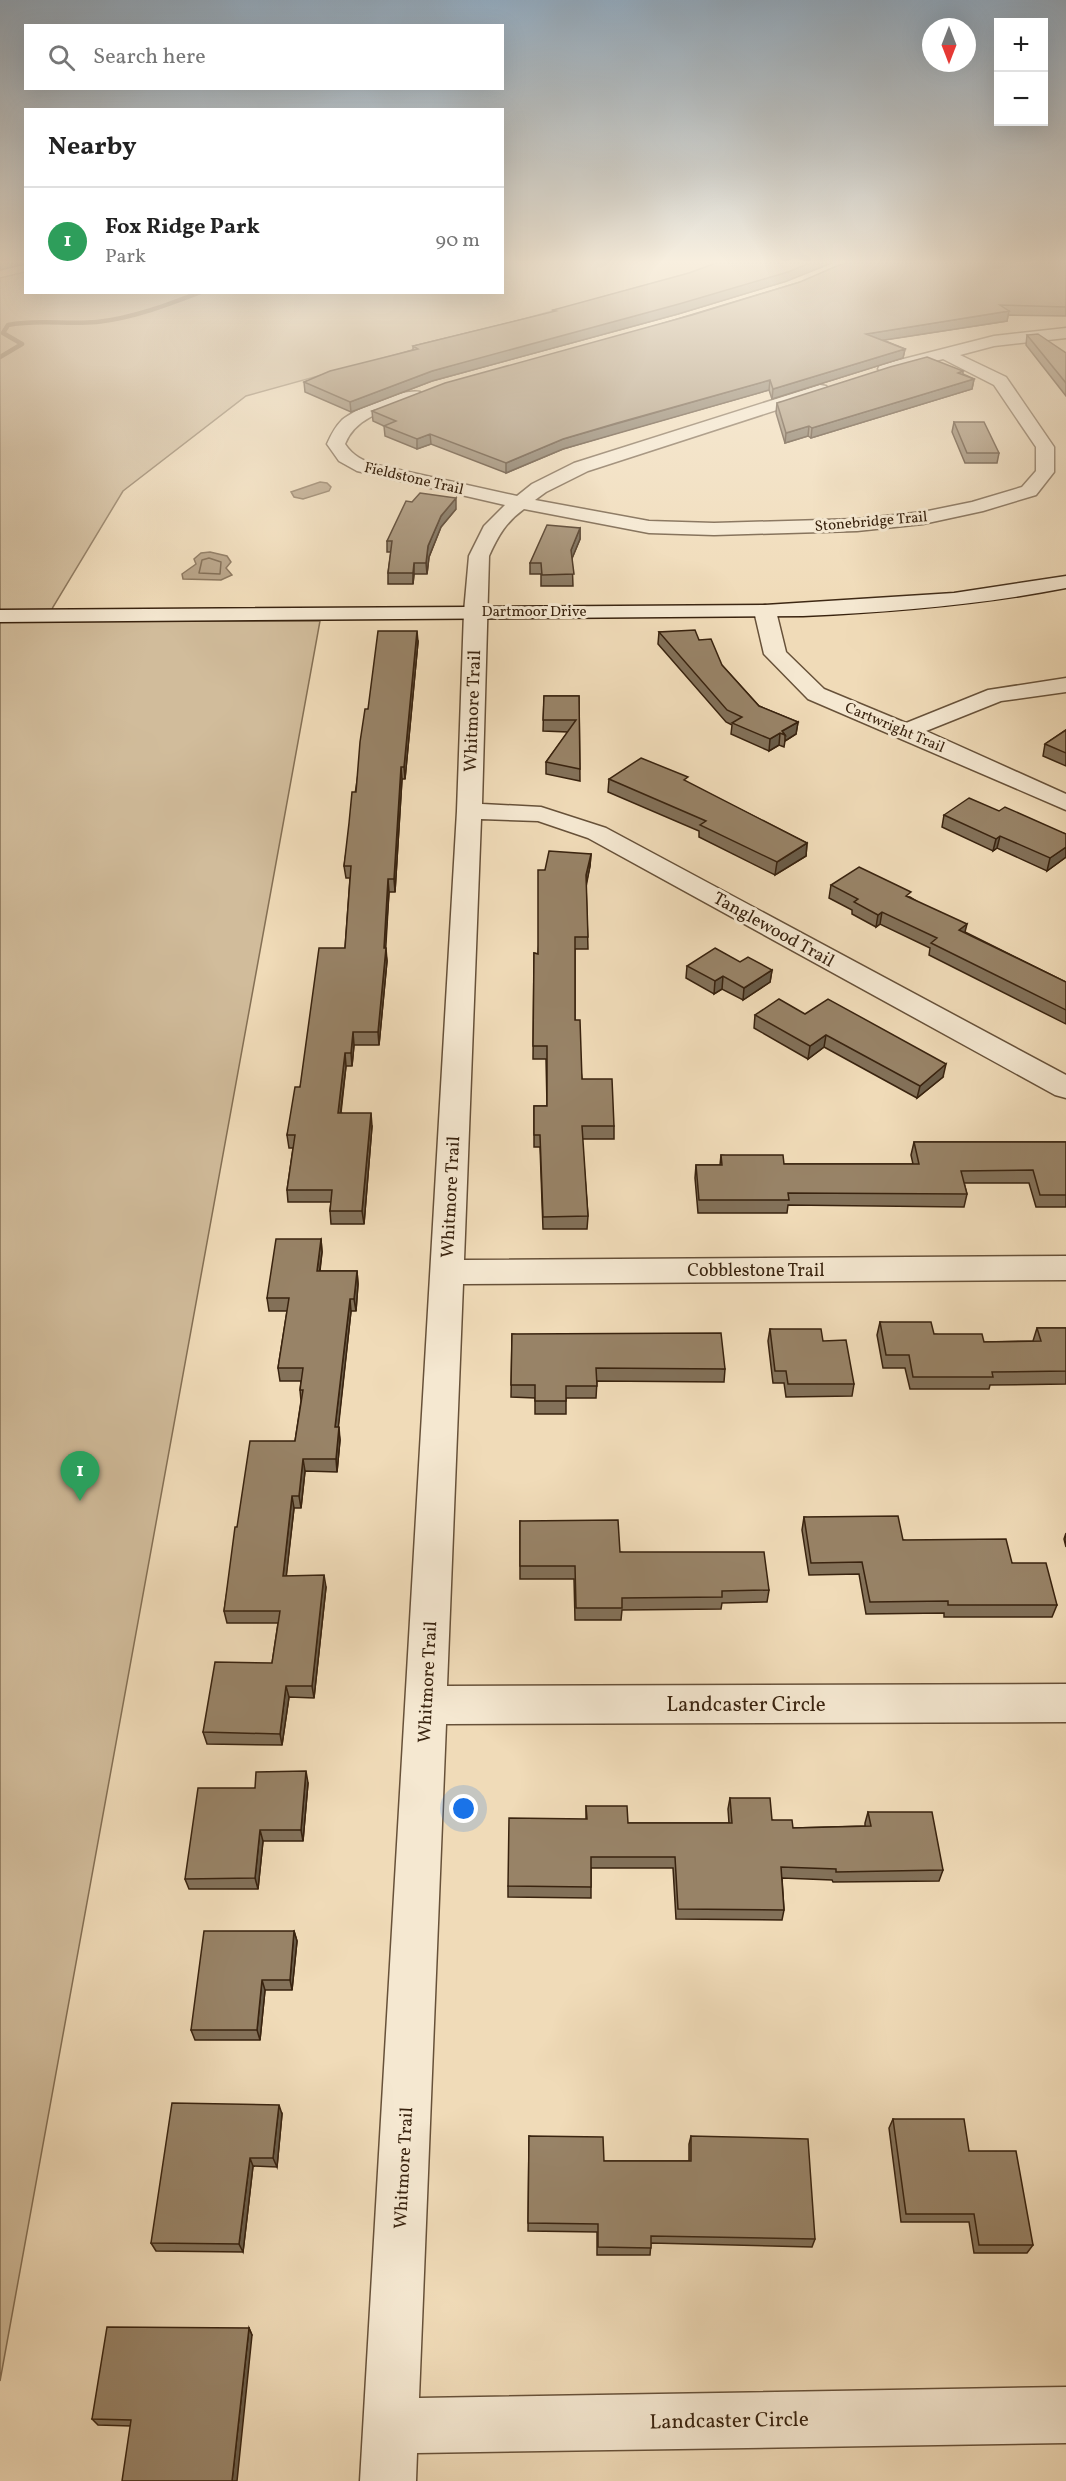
<!DOCTYPE html>
<meta charset="utf-8">
<style>
:root{--surface:#fff;--page:#f6f6f6;--text:#222;--muted:#767676;--line:#e0e0e0;--accent:#8f2418}
body{margin:0;font-family:Vollkorn,serif;background:var(--page);color:var(--text)}
.controls{position:absolute;right:18px;top:18px;display:grid;overflow:hidden;border-radius:0px;box-shadow:0 6px 24px #0002}
.controls button{width:54px;height:54px;display:grid;place-items:center;padding:0;border:0;border-bottom:2px solid var(--line);background:var(--surface);color:var(--text);font:30px sans-serif}
.compass{position:absolute;left:922px;top:18px;width:54px;height:54px;border-radius:50%;background:var(--surface);box-shadow:0 6px 24px #0002;rotate:180deg}
.you{position:absolute;left:464px;top:1809px;width:21px;height:21px;margin:-15px;border:4px solid #fff;border-radius:50%;background:#1a73e8;box-shadow:0 0 0 9px #1a73e833}
.badge{display:grid;place-items:center;width:39px;height:39px;border-radius:50%;background:var(--accent);color:#fff;font-size:20px;font-weight:700}
.pin{position:absolute;translate:-50% -50px;filter:drop-shadow(0 2px 3px #0008)}
.pin::after{content:'';position:absolute;top:32px;width:21px;height:18px;background:inherit;clip-path:polygon(0 0,100% 0,50% 100%)}
.list{margin:0;padding:0;list-style:none}
h2{display:flex;justify-content:space-between;align-items:center;height:78px;margin:0;padding:0 24px;font-size:26px}
h2 small{font-size:20px;font-weight:400;color:var(--muted)}
.list li{display:grid;grid-template-columns:39px 1fr auto;gap:18px;align-items:center;box-sizing:border-box;height:108px;padding:0 24px;border-top:2px solid var(--line)}
.list b{display:block;font-size:22px;white-space:nowrap}
.list p{margin:0;font-size:20px;white-space:nowrap;color:var(--muted)}
.list em{font-size:20px;font-style:normal;color:var(--muted)}
.icon{flex:none;width:33px;height:33px;fill:none;stroke:currentColor;stroke-width:2;stroke-linecap:round;stroke-linejoin:round}
.map{position:relative;flex:none;width:1066px;height:2481px;overflow:hidden}
.search{position:absolute;background:var(--surface);box-shadow:0 6px 24px #0002;left:24px;top:24px;width:480px;height:66px;display:flex;align-items:center;gap:15px;box-sizing:border-box;padding:0 21px;border-radius:0px;color:var(--muted);font-size:22px}
.panel{position:absolute;background:var(--surface);box-shadow:0 6px 24px #0002;left:24px;top:108px;width:480px;height:186px;border-radius:0px}
.map>svg:first-child{display:block}
.green{fill:#d1bc9b;stroke:#857055;stroke-width:1.5}
.water{fill:#b29c7f;stroke:#826c52;stroke-width:1.5}
.lines{fill:none;stroke-linecap:round;stroke-linejoin:round}
.shore{stroke:#766047;stroke-width:1.5}
.stream{stroke:#826c52;stroke-width:4.5}
.street-casing{stroke:#675139;stroke-width:3}
.secondary-casing{stroke:#39230f;stroke-width:3}
.street{fill:#f5e8d1;fill-rule:evenodd}
.secondary{fill:#f5e8d1;fill-rule:evenodd}
.wall{fill:#837159;stroke:#39230f;stroke-width:1.5}
.shaded-wall{fill:#6a5c48;stroke:#39230f;stroke-width:1.5}
.building{fill:#988367;stroke:#39230f;stroke-width:1.5}
.labels{text-anchor:middle;stroke-width:6;stroke-linejoin:round;paint-order:stroke}
.far-street-label{font-size:15px;fill:#39230f;stroke:#f5e8d1}
.street-label{font-size:18px;fill:#39230f;stroke:#f5e8d1}
.near-street-label{font-size:21px;fill:#39230f;stroke:#f5e8d1}
</style>
<div class="map">
<svg width="1066" height="2481" viewBox="0 0 1066 2481">
<rect width="100%" height="100%" fill="#f0dbb8"/>
<filter id="stains"><feTurbulence type="fractalNoise" baseFrequency=".00333" numOctaves="4"/><feColorMatrix values="0 0 0 0 .2 0 0 0 0 .09 0 0 0 0 .02 0 0 0 .5 -.17"/></filter>
<radialGradient id="worn" r=".72"><stop offset=".6" stop-color="#630" stop-opacity="0"/><stop offset="1" stop-color="#630" stop-opacity=".3"/></radialGradient>
<!-- green -->
<path class="green" d="M503 263H713L707 268 246 396 123 491 53 607 47 621H320L0 2381V278L25 272 26 292H502Z"/>
<!-- water -->
<path class="water" d="M320 482 327 483 331 487 329 491 303 499 294 497 291 492Z
M210 552 227 556 231 562 226 568 232 575 221 580 183 579 182 574 196 564 194 559 201 553Z"/>
<g class="lines">
<!-- shore -->
<path class="shore" d="M209 558 221 562 220 574 199 573 202 560Z"/>
<!-- stream -->
<path class="stream" d="M0 357 22 344 3 333 8 325C38 319 67 325 97 322 133 318 167 305 201 292"/>
<!-- street casing -->
<g class="street-casing">
<path id="street" d="M1066 328V338L994 346 960 355 1006 377 1054 447V472L1036 495 983 511 923 524 857 531 714 535 649 533 524 509C506 522 498 536 489 556L482 804 541 807 606 828 1066 1075V1098L1055 1095 588 838 538 821 481 819 464 1260 1066 1256V1280L463 1284 447 1686 1066 1684V1722L446 1724 419 2398 1066 2387V2443L417 2453 416 2481H360L457 811 464 612 469 556 484 526 505 505 357 471 339 461 327 444C331 435 335 427 342 420 355 409 404 388 420 392L423 396 420 400C392 409 357 414 345 444 353 456 363 461 377 465L517 496 532 484 574 463 820 385 826 386 829 390 826 394 588 471 546 492 535 500 649 521 714 523 857 519 923 512 972 502 1022 487 1036 471V447L994 385 943 359 886 374 878 369 880 365 994 336Z
M765 605 772 607 776 611 786 652 824 689 906 723 988 690 1066 678V692L1001 701 926 731 1066 794V810L808 699 764 654 754 611 758 607Z"/>
</g>
<!-- secondary casing -->
<g class="secondary-casing">
<path id="secondary" d="M1066 576V588C979 605 891 612 803 616L0 622V610L765 605 954 593Z"/>
</g>
<!-- street -->
<use href="#street" class="street"/>
<!-- secondary -->
<use href="#secondary" class="secondary"/>
</g>
<!-- wall -->
<path class="wall" d="M1066 263V316L1008 315 1007 321 883 340 905 349 903 358 772 399 769 390 617 433 563 449 506 473 431 444 417 449 385 436 384 426 373 421 372 411 800 282Z
M787 281 678 314 432 381 351 412 305 392 304 382 413 350V346L553 312V310Z
M1027 335 1066 353V396L1026 345Z
M963 371V374L974 379 972 389 811 438 808 436 785 443 776 413 777 403Z
M954 422 999 453 997 463H965L952 432Z
M456 509 441 527 429 557 427 574H414L413 584H388V573L391 552H387V541Z
M580 528V539L572 558 573 586H541V574H530V563Z
M659 632 699 640 759 706 798 722 796 734 785 741 784 747 779 745 769 751 731 734 732 725 726 722 658 644Z
M418 642 405 779H402L395 892H389L385 948 387 961 379 1045H354L352 1066H346L341 1113 372 1126 364 1224H331L330 1211 331 1202H288L287 1190 293 1148H289L287 1135 300 1087 345 948 350 878H346L344 866 368 709Z
M544 696H579L580 781 546 774V762L568 732 543 731Z
M1066 730V766L1043 756 1045 744Z
M609 779 688 783 807 843 806 856 775 875 699 837V831L608 792Z
M999 811 1066 834V857L1047 871 997 848 993 851 942 827 944 815Z
M591 854 590 866 586 884 588 949H575V1020L582 1079 614 1126V1139H582L588 1216 587 1229H543L540 1147H534V1106H547L546 1059H533L534 953 538 954 545 870Z
M831 885 910 897 965 932 1066 982V1024L929 955 930 948 880 924 876 927 852 914V910L829 898Z
M740 962 772 970 770 982 743 1000 722 989 714 994 686 978 687 966Z
M805 1014 943 1077 917 1098 824 1047 808 1059 754 1028 755 1015Z
M914 1142H1066V1207H1036L1029 1183H964L967 1194 964 1207 788 1205 787 1213H698L695 1178 696 1165H720L721 1155 784 1164H913L911 1155Z
M321 1239 322 1252 320 1271H357L358 1284 356 1311H351L338 1427 340 1440 337 1472 305 1471 301 1508H294L286 1576 326 1587 314 1698 289 1697 282 1745 207 1744 203 1732 272 1663 278 1623H227L224 1611 237 1527 295 1441 301 1401 300 1390 301 1381H280L278 1368 287 1311H269L267 1298Z
M880 1322 934 1334 984 1342 1033 1341 1037 1328H1066V1384L990 1385 989 1389H910L905 1368H883L877 1335Z
M770 1329 823 1341 854 1384 852 1396 786 1397 784 1383H773L768 1341Z
M512 1334 725 1369 724 1382 597 1381 596 1398H566V1414H535V1398L511 1397Z
M804 1517 903 1540 1012 1563 1057 1605 1052 1617H944V1613L866 1614 859 1574 809 1575 802 1530Z
M520 1521 620 1552 769 1590 767 1602 722 1603 721 1609 622 1610 621 1620H575L574 1579H520Z
M1066 1533V1547L1064 1539Z
M308 1783 303 1841H263L258 1889H189L185 1879 255 1788Z
M730 1798 772 1820 793 1828 865 1826V1823L868 1812 943 1870 939 1881 833 1882 832 1880 782 1878 784 1910 782 1920 676 1919 673 1868H591V1898L508 1897V1886L586 1819V1806L628 1823H729L728 1809Z
M294 1931 297 1941 292 1990H265L260 2040H195L191 2030Z
M282 2114 277 2167 253 2166 243 2252 156 2251 151 2243Z
M893 2119 969 2151 1033 2245 1027 2253H974L969 2222H901L889 2128Z
M529 2136 604 2161H689V2144L691 2136 815 2239 812 2247 651 2243 650 2255H597V2232L528 2231Z
M249 2328 252 2335 131 2426 98 2425 92 2419Z"/>
<!-- shaded-wall -->
<path class="shaded-wall" d="M0 263H26V264L0 270Z
M810 263H832L787 281 678 314 432 381 351 412 350 402 432 371Z
M1009 311 1007 321 865 343 866 334Z
M905 349 903 358 772 399 773 389Z
M974 379 972 389 811 438 812 428Z
M770 380 769 390 563 449 506 473V463L563 439Z
M809 426 808 436 785 443 786 433Z
M430 434 431 444 417 449V439Z
M456 498V509L441 527 429 557 427 574 426 563 428 546 441 516Z
M580 528V539L571 561V550Z
M414 563V574L413 584V573Z
M417 631 418 642 405 779 404 767Z
M798 722 796 734 785 741V735L782 731Z
M780 733 779 745 769 751 770 739Z
M401 767 402 779 395 892 394 879Z
M1000 836 997 848 993 851 996 839Z
M807 843 806 856 775 875 777 862Z
M1066 847V857L1047 871 1050 858Z
M591 854 590 866 586 887V875Z
M388 879 389 892 385 961 384 948Z
M882 912 880 924 876 927 878 915Z
M967 924 964 936 959 930Z
M386 948 387 961 379 1045 378 1032Z
M772 970 770 982 743 1000 744 988Z
M723 976 722 989 714 994 715 981Z
M353 1032 354 1045 352 1066 351 1053Z
M826 1035 824 1047 808 1059 810 1046Z
M345 1053 346 1066 339 1125 338 1113Z
M946 1064 943 1077 917 1098 920 1086Z
M371 1113 372 1126 364 1224 362 1211Z
M321 1239 322 1252 318 1284 317 1271Z
M357 1271 358 1284 356 1311 354 1299Z
M350 1299 351 1311 337 1440 335 1427Z
M339 1427 340 1440 337 1472 336 1459Z
M303 1459 305 1471 301 1508 299 1496Z
M292 1496 294 1508 285 1588 283 1576Z
M324 1575 326 1587 314 1698 312 1686Z
M286 1686 289 1697 282 1745 280 1734Z
M306 1771 308 1783 303 1841 301 1830Z
M260 1830 263 1841 258 1889 255 1878Z
M294 1931 297 1941 292 1990 290 1980Z
M262 1980 265 1990 260 2040 257 2030Z
M279 2105 282 2114 277 2167 273 2158Z
M250 2158 253 2166 243 2252 239 2244Z
M249 2328 252 2335 237 2481H232Z"/>
<!-- building -->
<path class="building" d="M716 263H810L788 272 679 304 432 371 350 402 304 382 330 371 418 349 413 346 556 311 553 310 689 273Z
M847 263H1066V307L1000 305 1009 311 866 334 905 349 773 389 770 380 617 423 563 439 506 463 430 434 417 439 384 426 396 421 372 411 445 383 692 315 800 282 839 265Z
M1038 334 1066 353V383L1027 335Z
M927 357 963 371 958 373 974 379 812 428 809 426 786 433 777 403 890 367Z
M954 422H984L999 453H967Z
M420 493 456 498 441 516 428 546 426 563H414L413 573H388L392 541H387L406 501 412 502Z
M547 525 580 528 571 550 574 574 542 575 541 563H530Z
M695 630 699 640 711 639 722 665 759 706 798 722 782 731 785 735 780 733 770 739 732 723 742 717 727 710 659 632Z
M378 631H417L404 767H401L394 879H388L384 948H386L378 1032H353L351 1053H345L338 1113H371L362 1211H330L332 1190H287L295 1135H287L295 1087H300L319 948H345L351 866H344L349 823 352 792H356L360 742 365 709H368Z
M544 696H579L580 769 546 762 576 720H543Z
M1066 730V753L1045 744Z
M641 758 688 777 684 780 807 843 777 862 700 825 706 821 609 779Z
M969 798 999 811 1005 807 1066 834V847L1050 858 1000 836 996 839 944 815Z
M549 851 591 854 586 875 588 937H575V1020H580L582 1079H612L614 1126H582L588 1216 543 1217 540 1135H534V1106H547V1046H533L534 953 538 954V870H545Z
M859 867 911 892 906 896 967 924 959 930 1066 982V1010L931 943 937 938 882 912 878 915 854 902 858 899 831 885Z
M715 948 740 962 748 957 772 970 744 988 723 976 715 981 687 966Z
M779 999 805 1014 828 999 946 1064 920 1086 826 1035 810 1046 755 1015Z
M914 1142H1066V1195H1040L1033 1170 961 1171 967 1194 788 1193 789 1200H699L696 1165H722L721 1155H783L784 1164H919Z
M276 1239H321L317 1271H357L354 1299H350L335 1427H339L336 1459H303L299 1496H292L283 1576 324 1575 312 1686H286L280 1734 203 1732 215 1662 272 1663 280 1611H224L235 1527H237L250 1441H295L303 1390H300L303 1368H278L289 1298H267Z
M880 1322H931L934 1334H982L984 1342 1041 1341 1037 1328H1066V1371L992 1372 993 1377H913L909 1355H886Z
M770 1329H821L823 1341 846 1340 854 1384H788L786 1371H775Z
M721 1333 725 1369 596 1368 597 1386H566V1401H535V1385H511L512 1334Z
M898 1516 903 1540 1006 1539 1012 1563H1046L1057 1605H948V1601L870 1602 862 1562 811 1563 804 1517Z
M618 1520 620 1552H764L769 1590 722 1591V1597L622 1598V1608H576L575 1566H520V1521Z
M306 1771 301 1830H260L255 1878 185 1879 198 1788H255L256 1772Z
M730 1798H770L772 1820H792L793 1828 871 1826 868 1812H932L943 1870 836 1872V1869L781 1867 784 1910 678 1909 675 1857H591V1887L508 1886 509 1818 587 1819 586 1806H627L628 1823H732Z
M204 1931H294L290 1980H262L257 2030H191Z
M172 2103 279 2105 273 2158H250L239 2244 151 2243Z
M893 2119H964L969 2151H1016L1033 2245H979L974 2214H906Z
M529 2136 603 2137 604 2161H691V2136L808 2139 815 2239 651 2236V2248L598 2247V2224L528 2223Z
M107 2327 249 2328 232 2481H122L131 2420 92 2419Z"/>
<!-- sky -->
<linearGradient id="sky" x2="0" y2="1"><stop stop-color="#92aabe"/><stop offset="0.43" stop-color="#f8efdf"/><stop offset="1" stop-color="#f8efdf" stop-opacity="0"/></linearGradient>
<rect width="1066" height="610" fill="url(#sky)"/>
<g class="labels">
<!-- far-street labels -->
<g class="far-street-label">
<text transform="translate(414 478) rotate(13)" y="5">Fieldstone Trail</text>
<text transform="translate(871 521) rotate(-5)" y="5">Stonebridge Trail</text>
<text x="534" y="616">Dartmoor Drive</text>
<text transform="translate(895 727) rotate(23)" y="5">Cartwright Trail</text>
</g>
<!-- street labels -->
<g class="street-label">
<text transform="translate(472 711) rotate(-88)" y="6">Whitmore Trail</text>
<text transform="translate(774 929) rotate(29)" y="6">Tanglewood Trail</text>
<text transform="translate(450 1197) rotate(-87)" y="6">Whitmore Trail</text>
<text x="756" y="1276">Cobblestone Trail</text>
<text transform="translate(427 1682) rotate(-87)" y="6">Whitmore Trail</text>
<text transform="translate(403 2168) rotate(-87)" y="6">Whitmore Trail</text>
</g>
<!-- near-street labels -->
<g class="near-street-label">
<text x="746" y="1711">Landcaster Circle</text>
<text transform="translate(729 2420) rotate(-1)" y="7">Landcaster Circle</text>
</g>
</g>
<rect width="100%" height="100%" filter="url(#stains)"/>
<rect width="100%" height="100%" fill="url(#worn)"/>
</svg>
<div class="controls">
<button>+</button>
<button>−</button>
</div>
<svg class="compass" viewBox="-18 -18 36 36"><path d="M0-13l5 13h-10z" fill="#e53935"/><path d="M0 13l5-13h-10z" fill="#767676"/></svg>
<div class="you"></div>
<div class="pin badge" style="left:80px;top:1501px;background:#2e9e5b">1</div>
<div class="search"><svg class="icon" aria-label="search" viewBox="0 0 24 24"><circle cx="10" cy="10" r="6"/><path d="M15 15l6 6"/></svg>Search here</div>
<section class="panel">
<h2>Nearby<small></small></h2>
<ul class="list">
<li><span class="badge" style="background:#2e9e5b">1</span><div><b>Fox Ridge Park</b><p>Park</p></div><em>90 m</em></li>
</ul>
</section>
</div>
